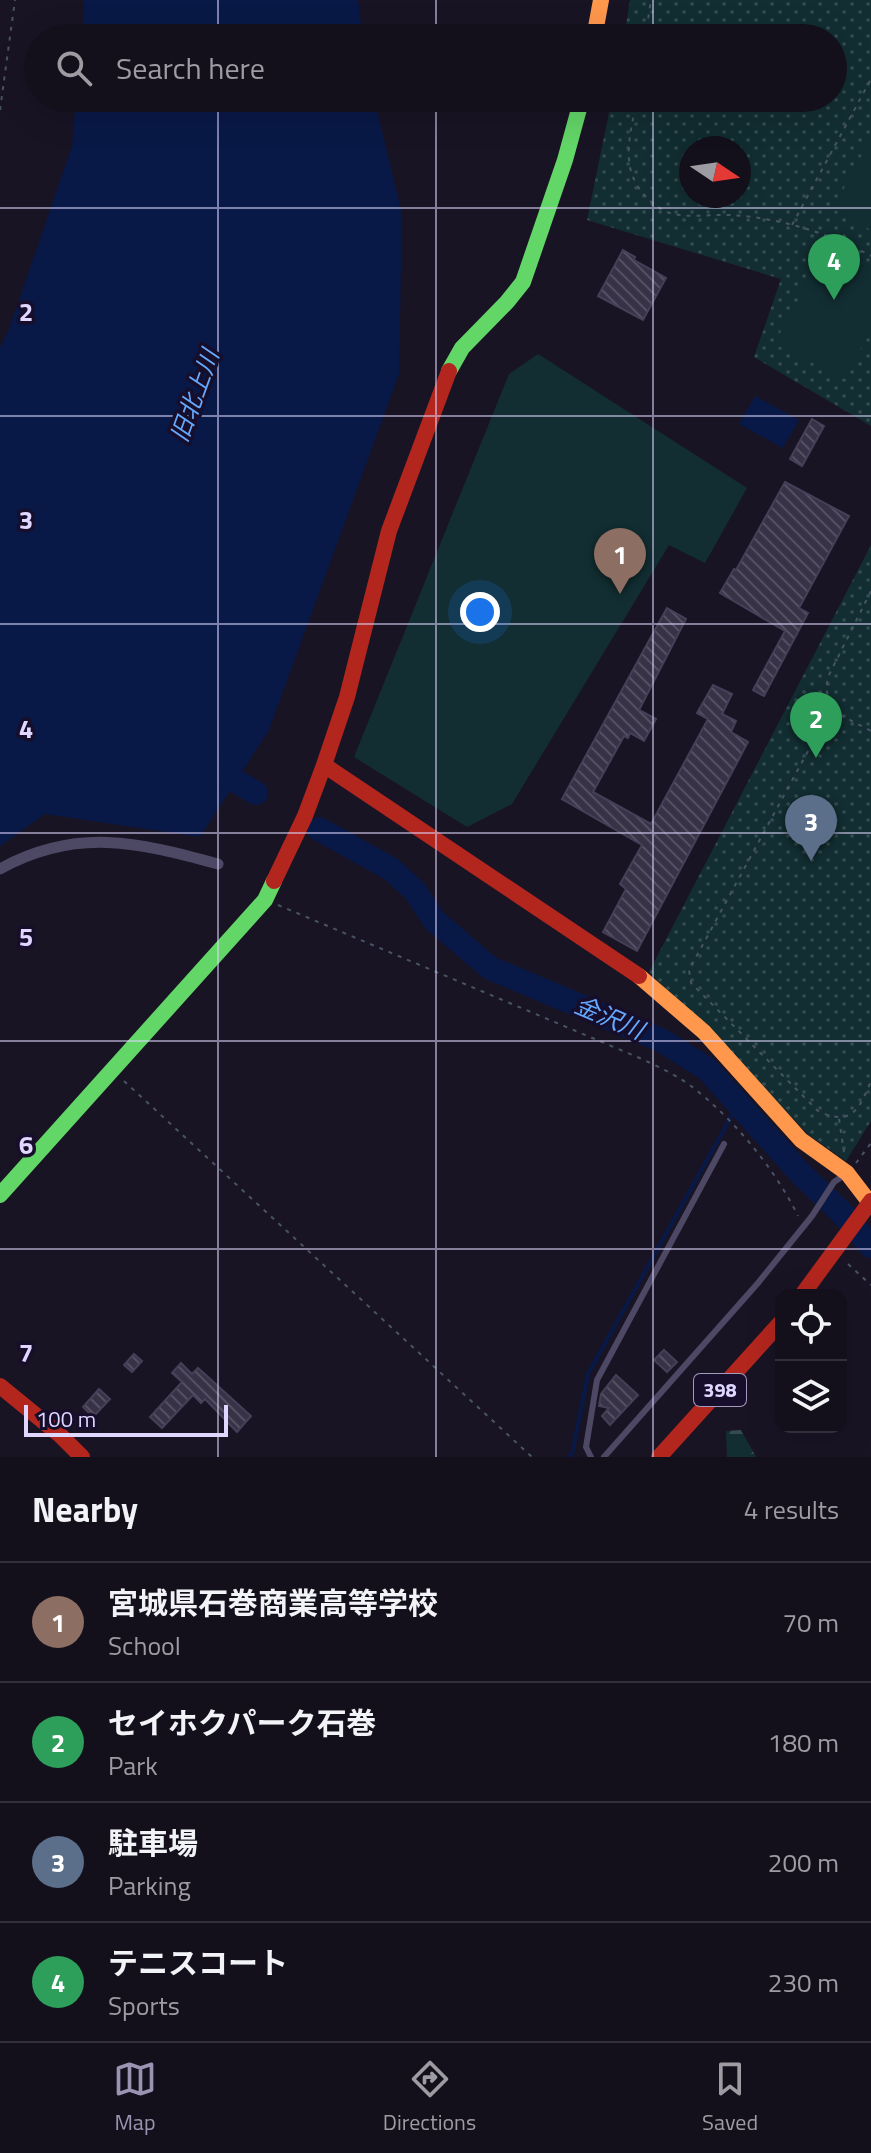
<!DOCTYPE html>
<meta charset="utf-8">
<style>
:root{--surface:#130f1b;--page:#201d28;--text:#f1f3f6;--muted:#9d9ca3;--line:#322f3a;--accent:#9a93b2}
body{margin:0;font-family:"Titillium Web","Noto Sans JP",sans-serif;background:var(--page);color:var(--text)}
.controls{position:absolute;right:24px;bottom:24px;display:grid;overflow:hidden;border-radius:16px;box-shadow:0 8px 32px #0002}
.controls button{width:72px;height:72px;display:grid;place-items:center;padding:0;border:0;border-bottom:2px solid var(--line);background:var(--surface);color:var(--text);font:40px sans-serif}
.compass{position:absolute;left:679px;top:136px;width:72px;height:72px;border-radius:50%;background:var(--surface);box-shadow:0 8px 32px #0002;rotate:103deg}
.scale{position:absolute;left:24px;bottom:20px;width:204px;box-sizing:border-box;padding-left:8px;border:4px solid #dfd7ff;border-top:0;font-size:22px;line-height:28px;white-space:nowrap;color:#dfd7ff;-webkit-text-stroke:6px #160e2a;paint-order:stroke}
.you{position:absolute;left:480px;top:612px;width:28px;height:28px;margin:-20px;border:6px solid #fff;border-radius:50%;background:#1a73e8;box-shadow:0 0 0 12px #1a73e833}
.badge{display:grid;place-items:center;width:52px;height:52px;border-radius:50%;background:var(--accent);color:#fff;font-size:26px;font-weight:700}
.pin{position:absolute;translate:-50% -66px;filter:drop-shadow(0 2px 4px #0008)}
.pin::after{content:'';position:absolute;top:42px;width:28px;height:24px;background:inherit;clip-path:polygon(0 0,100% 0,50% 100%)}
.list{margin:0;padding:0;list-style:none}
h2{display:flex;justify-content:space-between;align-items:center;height:104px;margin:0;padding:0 32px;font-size:34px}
h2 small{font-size:26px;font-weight:400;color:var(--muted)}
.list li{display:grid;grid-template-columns:52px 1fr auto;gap:24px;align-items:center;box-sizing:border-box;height:120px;padding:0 32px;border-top:2px solid var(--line)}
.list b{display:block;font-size:30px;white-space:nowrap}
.list p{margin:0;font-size:26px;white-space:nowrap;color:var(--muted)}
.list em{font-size:26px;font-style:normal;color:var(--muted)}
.icon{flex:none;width:44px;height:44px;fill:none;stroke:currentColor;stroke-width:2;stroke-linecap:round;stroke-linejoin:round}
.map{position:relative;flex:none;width:871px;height:1457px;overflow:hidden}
.search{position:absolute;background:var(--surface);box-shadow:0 8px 32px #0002;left:24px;right:24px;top:24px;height:88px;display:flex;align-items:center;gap:20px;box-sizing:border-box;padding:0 28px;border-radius:44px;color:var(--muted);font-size:30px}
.sheet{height:584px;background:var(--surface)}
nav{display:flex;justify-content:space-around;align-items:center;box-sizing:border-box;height:112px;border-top:2px solid var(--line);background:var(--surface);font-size:22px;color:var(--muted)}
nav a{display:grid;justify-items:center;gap:4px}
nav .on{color:var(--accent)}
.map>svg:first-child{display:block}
.green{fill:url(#green-dots);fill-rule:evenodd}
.forest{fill:url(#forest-firs)}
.pitch{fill:#122e32}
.water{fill:#091947}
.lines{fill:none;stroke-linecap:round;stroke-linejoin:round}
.stream{stroke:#091947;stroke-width:4}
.river{stroke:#091947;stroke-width:24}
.building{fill:url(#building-back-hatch);stroke:#463f58;stroke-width:2}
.path{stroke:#485465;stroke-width:2;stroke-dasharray:4 6;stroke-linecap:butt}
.lane{stroke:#4d4965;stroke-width:6}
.street{stroke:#4d4965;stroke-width:11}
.fast{stroke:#63d668;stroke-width:16}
.slow{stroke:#ff974d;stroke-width:16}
.jam{stroke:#b3261e;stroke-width:16}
.grid{fill:none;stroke:#dfd7ff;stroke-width:2;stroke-opacity:0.55}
.labels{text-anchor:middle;stroke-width:7;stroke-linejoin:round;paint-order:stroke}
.shield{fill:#160e2a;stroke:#a39bbf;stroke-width:2}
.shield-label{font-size:20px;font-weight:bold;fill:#dfd7ff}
.water-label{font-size:24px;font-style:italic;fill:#65a9ff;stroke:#160e2a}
.grid-label{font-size:26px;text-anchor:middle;font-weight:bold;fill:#dfd7ff;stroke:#160e2a;stroke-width:7;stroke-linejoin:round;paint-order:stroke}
</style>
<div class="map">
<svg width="871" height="1457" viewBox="0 0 871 1457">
<defs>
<pattern id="green-dots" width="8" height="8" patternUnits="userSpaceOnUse" patternTransform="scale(2)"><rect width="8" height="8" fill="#122e32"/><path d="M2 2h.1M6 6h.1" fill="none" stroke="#344c51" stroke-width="1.8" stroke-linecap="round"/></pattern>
<pattern id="forest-firs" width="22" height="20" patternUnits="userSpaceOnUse" patternTransform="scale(2)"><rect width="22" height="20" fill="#122e32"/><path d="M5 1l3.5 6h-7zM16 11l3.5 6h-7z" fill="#344c51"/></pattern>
<pattern id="building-back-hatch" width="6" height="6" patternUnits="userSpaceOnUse" patternTransform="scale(2)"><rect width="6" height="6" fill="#383246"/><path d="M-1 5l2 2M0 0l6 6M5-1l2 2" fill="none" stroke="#544f62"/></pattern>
</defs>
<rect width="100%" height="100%" fill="#191424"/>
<!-- green -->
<path class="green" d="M630 0H871V426L754 357 781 279 587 220 612 98H833V38H624ZM691 148H739V196H691Z
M871 545V1121L846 1161 809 1135 649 972Z"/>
<!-- forest -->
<path class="forest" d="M741 1430 756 1457H727L726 1431Z"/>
<!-- pitch -->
<path class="pitch" d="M871 138V230L833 209Z
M826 248 871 271V330L845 379 774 344Z
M538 354 747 488 705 563 669 545 512 804 467 827 354 757 509 374Z"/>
<!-- water -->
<path class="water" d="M84 0H358L363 38H82Z
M76 98H374L402 214 399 374 269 730 200 837 45 814 0 846V347L9 329 72 146Z
M755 396 799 420 783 448 739 424Z"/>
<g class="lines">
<!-- stream -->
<path class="stream" d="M569 1457 572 1454 588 1374 732 1115 739 1106"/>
<!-- river -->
<path class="river" d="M210 766 256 793
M319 829 391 869 415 891 434 920 490 968 661 1040 707 1069 801 1174 842 1213 871 1246"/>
</g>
<!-- building -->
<path class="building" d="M623 250 635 257 634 260 666 278 643 320 598 296Z
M812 419 824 426 802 466 790 459Z
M785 482 849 516 799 608 808 613 764 696 753 690 785 631 720 593 734 569 736 570Z
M667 608 686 619 639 710 656 719 644 741 630 733 628 738 624 736 593 792 651 824 708 719 697 713 713 685 732 694 722 714 736 721 731 732 748 742 637 951 603 932 626 889 620 884 642 845 562 799Z
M664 1350 677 1362 667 1372 654 1360Z
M134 1354 142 1361 132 1372 124 1365Z
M181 1363 192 1374 198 1368 251 1416 237 1432 205 1399 201 1403 193 1395 162 1428 150 1417 182 1382 172 1373Z
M616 1375 638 1395 610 1425 602 1416 609 1408 599 1406 601 1394Z
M99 1389 110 1399 93 1417 83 1407Z"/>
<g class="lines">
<!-- path -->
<path class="path" d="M645 38 651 0
M637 98C633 123 623 153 633 177 639 192 653 206 667 212 686 219 709 214 729 215 776 217 830 233 871 256
M0 110 15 0
M792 225 871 79
M871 591 828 677 826 689 833 711 871 731
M832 707 689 970 691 983 819 1112C853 1126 859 1109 871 1081
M278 905 642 1059C659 1067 676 1075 691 1086 734 1119 775 1169 798 1216
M124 1081 532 1457
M839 1119 844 1152
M856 1163 871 1143
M848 1264 871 1285"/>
<!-- lane -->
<path class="lane" d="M591 1457 586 1447 597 1380 724 1144
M604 1457 758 1283 812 1216 834 1182 846 1174"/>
<!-- street -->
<path class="street" d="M0 869C76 827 138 842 218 864"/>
<!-- fast -->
<path class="fast" d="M449 371 462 348 507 302 523 282 565 160 582 98
M0 1195 265 900 274 881"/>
<!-- slow -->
<path class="slow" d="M594 38 601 0
M639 976 704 1032 801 1140 847 1173 870 1203"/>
<!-- jam -->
<path class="jam" d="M324 765 639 976
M274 881 305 816 324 765 347 697 389 531 449 371
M802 1295 871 1201
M0 1386 60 1435 82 1457
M659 1457 781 1322"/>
</g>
<!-- grid -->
<path class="grid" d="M218 0V38M436 0V38M653 0V38M218 98V1457M436 98V1457M653 98V1457M0 208H871M0 416H871M0 624H871M0 833H871M0 1041H871M0 1249H871"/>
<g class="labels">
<!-- shield labels -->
<rect class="shield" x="694" y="1374" width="52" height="32" rx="6"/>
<g class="shield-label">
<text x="720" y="1397">398</text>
</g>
<!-- water labels -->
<g class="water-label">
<text transform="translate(195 396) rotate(-70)" y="8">旧北上川</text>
<text transform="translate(609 1018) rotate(23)" y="8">金沢川</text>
</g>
</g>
<g class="grid-label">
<text x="26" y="321">2</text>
<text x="26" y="529">3</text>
<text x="26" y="738">4</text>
<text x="26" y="946">5</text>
<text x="26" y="1154">6</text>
<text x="26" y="1362">7</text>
</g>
</svg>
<div class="controls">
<button><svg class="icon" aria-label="locate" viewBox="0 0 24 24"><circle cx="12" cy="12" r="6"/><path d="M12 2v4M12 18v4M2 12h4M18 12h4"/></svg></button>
<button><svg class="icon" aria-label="layers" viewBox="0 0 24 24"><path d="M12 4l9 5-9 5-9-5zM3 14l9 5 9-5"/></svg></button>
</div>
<svg class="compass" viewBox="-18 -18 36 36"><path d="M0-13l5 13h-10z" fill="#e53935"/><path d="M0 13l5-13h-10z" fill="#9d9ca3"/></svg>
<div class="scale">100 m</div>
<div class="you"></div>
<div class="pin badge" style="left:620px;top:594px;background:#8d6e63">1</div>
<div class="pin badge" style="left:816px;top:758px;background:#2e9e5b">2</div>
<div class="pin badge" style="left:811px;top:861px;background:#5c6f8a">3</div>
<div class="pin badge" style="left:834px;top:300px;background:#2e9e5b">4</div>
<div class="search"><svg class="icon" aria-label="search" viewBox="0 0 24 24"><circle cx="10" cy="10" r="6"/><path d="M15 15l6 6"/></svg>Search here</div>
</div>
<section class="sheet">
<h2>Nearby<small>4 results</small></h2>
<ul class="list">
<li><span class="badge" style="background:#8d6e63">1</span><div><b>宮城県石巻商業高等学校</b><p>School</p></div><em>70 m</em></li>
<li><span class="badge" style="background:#2e9e5b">2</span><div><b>セイホクパーク石巻</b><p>Park</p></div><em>180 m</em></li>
<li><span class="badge" style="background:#5c6f8a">3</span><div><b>駐車場</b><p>Parking</p></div><em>200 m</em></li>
<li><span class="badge" style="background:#2e9e5b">4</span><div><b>テニスコート</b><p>Sports</p></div><em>230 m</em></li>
</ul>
</section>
<nav>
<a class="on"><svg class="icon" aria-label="map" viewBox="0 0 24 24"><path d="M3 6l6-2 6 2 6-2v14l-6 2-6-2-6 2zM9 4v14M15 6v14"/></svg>Map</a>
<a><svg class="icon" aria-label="directions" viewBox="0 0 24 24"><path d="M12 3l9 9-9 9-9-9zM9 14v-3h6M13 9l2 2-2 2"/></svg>Directions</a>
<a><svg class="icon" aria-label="saved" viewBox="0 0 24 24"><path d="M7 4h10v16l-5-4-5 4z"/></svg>Saved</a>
</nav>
